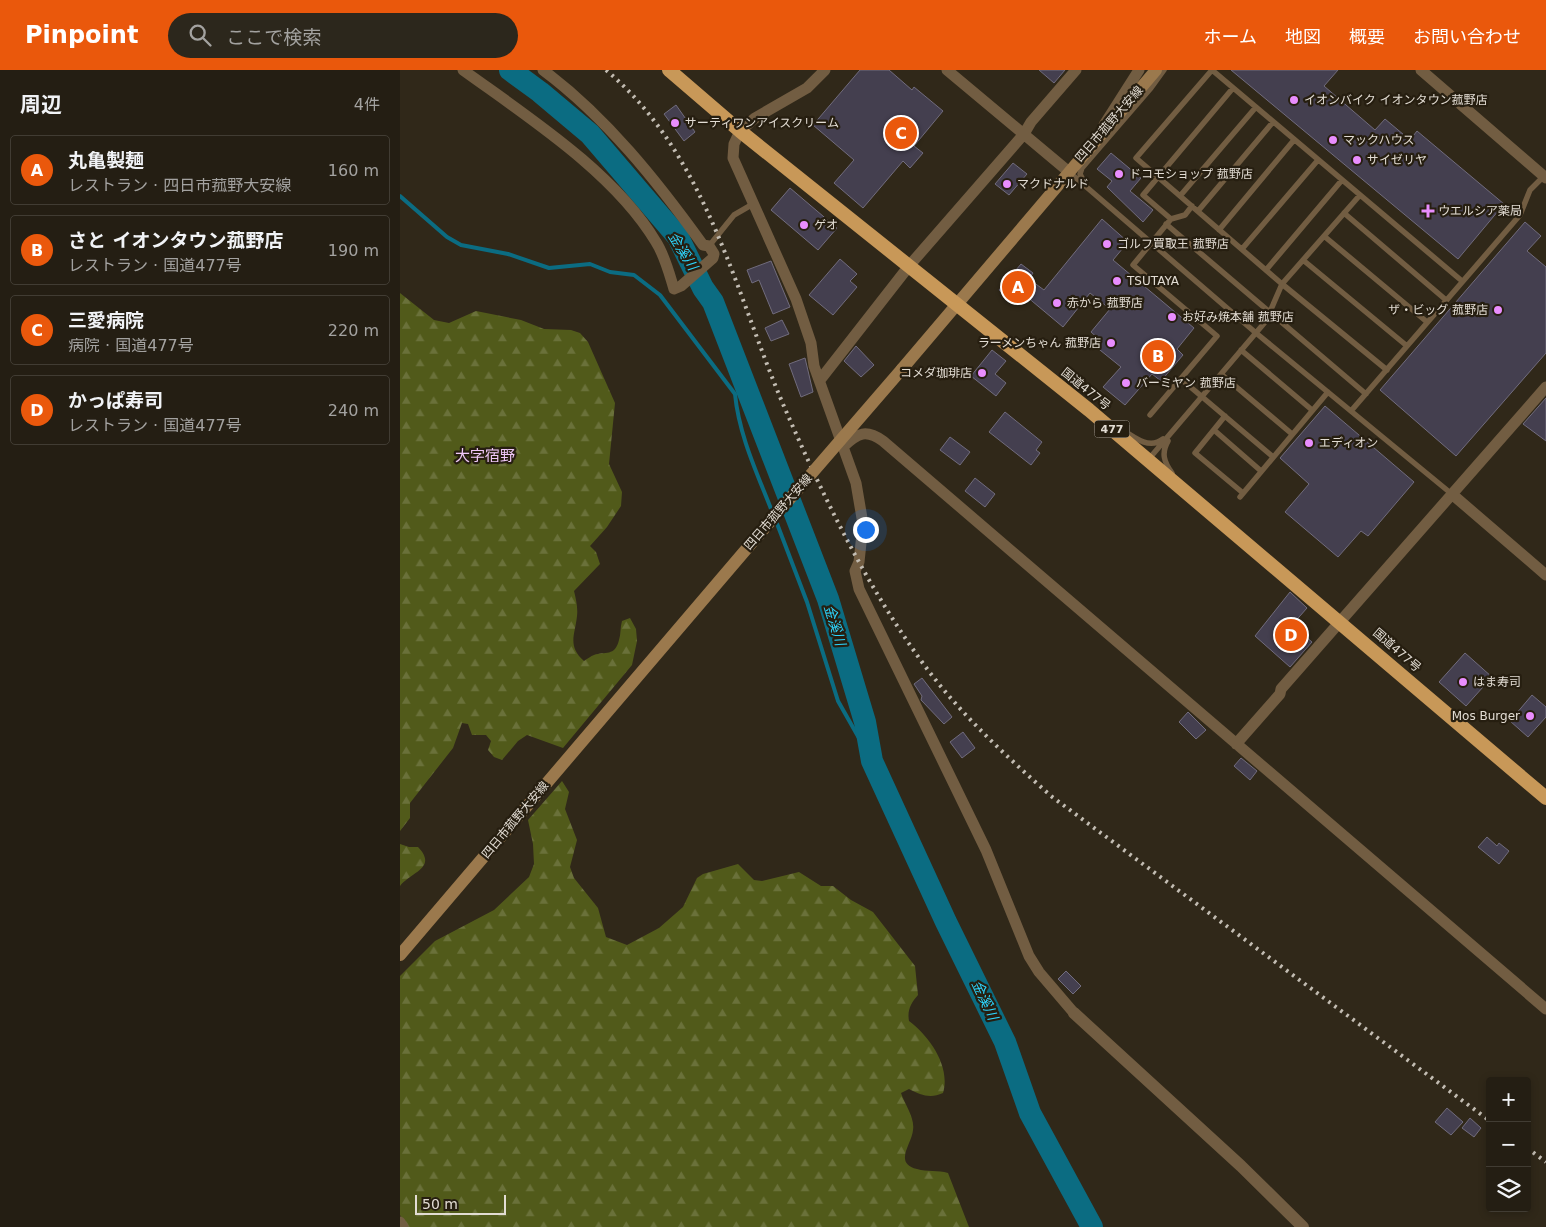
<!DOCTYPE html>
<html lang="ja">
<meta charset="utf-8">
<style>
:root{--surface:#241e13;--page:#2c271c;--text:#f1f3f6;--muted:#a3a2a0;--line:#413c33;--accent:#ea580c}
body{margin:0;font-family:"DejaVu Sans","Noto Sans JP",sans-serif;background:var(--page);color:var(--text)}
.controls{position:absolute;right:15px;bottom:15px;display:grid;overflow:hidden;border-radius:5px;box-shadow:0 2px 8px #0003}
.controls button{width:45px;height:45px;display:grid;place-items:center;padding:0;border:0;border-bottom:1px solid var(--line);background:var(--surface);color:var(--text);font:25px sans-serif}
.scale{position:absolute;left:15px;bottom:12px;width:91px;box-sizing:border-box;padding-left:5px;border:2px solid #e2dcd3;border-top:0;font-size:14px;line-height:18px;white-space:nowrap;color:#e2dcd3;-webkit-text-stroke:4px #261e10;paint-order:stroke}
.you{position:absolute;left:465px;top:459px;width:18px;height:18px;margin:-12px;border:4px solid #fff;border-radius:50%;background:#1a73e8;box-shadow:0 0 0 8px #1a73e833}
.badge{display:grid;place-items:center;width:32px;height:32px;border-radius:50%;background:var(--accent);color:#fff;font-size:16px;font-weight:700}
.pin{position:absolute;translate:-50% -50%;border:2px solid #fff;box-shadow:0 1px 5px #0006}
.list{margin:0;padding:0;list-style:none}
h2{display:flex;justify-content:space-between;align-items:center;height:65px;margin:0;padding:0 20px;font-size:21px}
h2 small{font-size:16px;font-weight:400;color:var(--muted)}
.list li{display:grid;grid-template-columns:32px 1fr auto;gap:15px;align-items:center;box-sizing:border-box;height:70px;margin:0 10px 10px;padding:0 10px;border:1px solid var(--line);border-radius:5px}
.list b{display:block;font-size:19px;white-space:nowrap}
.list p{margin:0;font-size:16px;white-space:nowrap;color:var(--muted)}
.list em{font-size:16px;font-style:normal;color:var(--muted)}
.icon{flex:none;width:28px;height:28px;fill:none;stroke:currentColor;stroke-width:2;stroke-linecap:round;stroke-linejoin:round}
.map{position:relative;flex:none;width:1146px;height:1157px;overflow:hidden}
header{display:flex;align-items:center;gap:30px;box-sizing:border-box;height:70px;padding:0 25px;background:var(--accent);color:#fff}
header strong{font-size:24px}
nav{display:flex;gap:28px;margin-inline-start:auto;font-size:18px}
.search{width:350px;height:45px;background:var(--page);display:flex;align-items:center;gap:12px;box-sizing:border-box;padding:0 18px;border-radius:28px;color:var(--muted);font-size:19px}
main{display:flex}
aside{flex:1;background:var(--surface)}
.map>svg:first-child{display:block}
.forest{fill:url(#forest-firs)}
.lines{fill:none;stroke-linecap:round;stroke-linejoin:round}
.stream{stroke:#0b6c82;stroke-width:4}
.river{stroke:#0b6c82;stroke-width:22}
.building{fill:#443f4f;stroke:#716c7d}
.service{stroke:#725d42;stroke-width:5.5}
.minor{stroke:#725d42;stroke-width:11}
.tertiary{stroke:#725d42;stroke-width:12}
.secondary{stroke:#9b794d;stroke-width:12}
.trunk{stroke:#c89858;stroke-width:14}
.rail{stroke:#c3bdb3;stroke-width:4;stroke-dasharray:2.5 5;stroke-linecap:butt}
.secondary-bridge{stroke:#9b794d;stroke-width:12}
.poi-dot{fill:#e98dfe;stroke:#261e10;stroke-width:2}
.labels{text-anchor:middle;stroke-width:4.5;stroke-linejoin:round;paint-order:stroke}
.shield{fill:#261e10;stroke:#aaa398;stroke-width:1}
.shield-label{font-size:11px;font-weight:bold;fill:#e2dcd3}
.poi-label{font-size:12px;fill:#e2dcd3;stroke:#261e10;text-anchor:start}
.street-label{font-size:12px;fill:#e2dcd3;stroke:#261e10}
.water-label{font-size:14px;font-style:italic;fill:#2dd4fc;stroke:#261e10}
.quarter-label{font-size:15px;fill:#f0c8f9;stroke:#261e10}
</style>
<header>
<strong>Pinpoint</strong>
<div class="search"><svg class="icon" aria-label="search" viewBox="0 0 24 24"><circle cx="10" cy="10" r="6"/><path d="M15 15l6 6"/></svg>ここで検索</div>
<nav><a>ホーム</a><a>地図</a><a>概要</a><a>お問い合わせ</a></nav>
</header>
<main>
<aside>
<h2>周辺<small>4件</small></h2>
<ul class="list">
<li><span class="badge">A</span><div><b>丸亀製麺</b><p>レストラン · 四日市菰野大安線</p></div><em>160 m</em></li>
<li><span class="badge">B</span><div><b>さと イオンタウン菰野店</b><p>レストラン · 国道477号</p></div><em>190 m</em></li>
<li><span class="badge">C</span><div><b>三愛病院</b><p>病院 · 国道477号</p></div><em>220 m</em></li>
<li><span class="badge">D</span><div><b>かっぱ寿司</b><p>レストラン · 国道477号</p></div><em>240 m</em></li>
</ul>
</aside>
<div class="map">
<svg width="1146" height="1157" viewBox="0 0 1146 1157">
<defs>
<pattern id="forest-firs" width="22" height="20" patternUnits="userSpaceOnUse" patternTransform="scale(1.25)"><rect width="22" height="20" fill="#515a1a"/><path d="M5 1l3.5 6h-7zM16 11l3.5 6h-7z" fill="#6a713a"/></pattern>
</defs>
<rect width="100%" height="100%" fill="#302819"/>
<!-- forest -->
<path class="forest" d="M0 223 34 250 49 253 76 241 121 250 144 259 171 260 180 263 188 272 215 333 209 394 222 422 221 436 207 457 190 476 196 482 200 494 174 521C176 529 178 538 177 546 175 565 167 576 184 591 187 589 191 586 194 585 205 581 215 587 219 570 221 564 220 558 222 551L230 548 236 559 237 571 232 595 163 678 127 665 118 671 102 690 94 687 88 680 91 671 86 665H72L68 654 62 653 53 678 10 733V748L0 761Z
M162 711 169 722 165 739 177 770 170 797 174 808 198 838 206 867 227 875 259 858 283 837 297 808 303 804 338 794 354 810 362 811 399 802 421 816H433L451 830 473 842 515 896 518 925C511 933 507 940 509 951 529 966 551 996 543 1023 530 1029 521 1025 509 1019L501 1023C505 1035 515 1048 513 1060 512 1074 493 1093 517 1099 527 1102 538 1100 548 1103L569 1157H6L0 1145V906L35 871 94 840 129 807 134 794 133 774 128 750Z
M0 774 9 777H18C38 798 11 802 0 816Z"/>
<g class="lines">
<!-- stream -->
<path class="stream" d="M0 126 47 167 61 175 108 184 149 198 190 194 210 202 234 205 260 225 335 324C339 366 358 405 373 444
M376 451 407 532 438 631 472 691"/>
<!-- river -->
<path class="river" d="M110 0 140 22 190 64 278 167 303 218 313 232 428 529 465 652 472 691 546 852 605 972 630 1043 692 1157"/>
</g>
<!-- building -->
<path class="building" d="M460 0H489L512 20 514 17 543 41 514 76 523 83 510 98 503 91 463 138 434 113 454 90 413 55Z
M639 0H665L654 13Z
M831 0H938L924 16 975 60 985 49 1010 70 1017 61 1104 134 1058 189Z
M276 35 295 62 284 71 264 44Z
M711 83 741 108 730 121 753 140 743 152 707 117 712 111 697 99Z
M613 93 627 104 609 125 595 114Z
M390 118 437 158 418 180 371 140Z
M702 149 728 172 713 190 794 258 777 279 783 285 761 311 752 304 725 335 703 317 721 297 695 276 700 270 691 262 710 239 690 223 663 257 626 226 618 235 599 220 621 194 633 203 629 209 644 220Z
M1125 152 1141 166 1127 181 1146 197V283L1056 386 980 320Z
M440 189 457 204 450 211 457 217 433 245 409 225Z
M371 191 390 237 373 244 359 210 352 213 347 200Z
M382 250 389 264 371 271 365 258Z
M456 276 474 295 461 307 444 291Z
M592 280 606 291 595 304 606 313 596 326 571 306Z
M405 288 413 322 401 327 389 294Z
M1146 328V371L1123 354Z
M925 336 1014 412 968 466 961 461 938 487 885 442 909 414 880 388Z
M605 342 642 372 636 380 640 383 631 395 589 362Z
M550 367 570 382 560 395 540 380Z
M575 408 595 424 585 437 565 421Z
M890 522 907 538 892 555 912 572 890 597 855 566Z
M1065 583 1092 607 1066 636 1039 612Z
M522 608 552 647 544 654 521 630 522 626 514 614Z
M1132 625 1146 637V647L1128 667 1110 651Z
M788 642 806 660 796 669 779 652Z
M563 662 575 678 562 688 550 672Z
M841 688 857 701 850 710 834 696Z
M1087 767 1097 776 1099 773 1109 781 1099 794 1078 777Z
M666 901 681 916 673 924 658 909Z
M1047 1038 1063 1052 1051 1065 1035 1052Z
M1070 1048 1081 1058 1074 1067 1062 1058Z"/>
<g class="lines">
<!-- service -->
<path class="service" d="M669 102 856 263 1053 425
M685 114 680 104 682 98 751 18 764 0
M780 126 856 37
M798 141 873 52
M944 143 1046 230
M771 149 785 145 792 136
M766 154 966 324
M819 160 894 70
M924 166 1027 252
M309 176 334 145 353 134
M842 179 918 90
M903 190 1007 276
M866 200 942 110
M841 280 912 340
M987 300 882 214 736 88 812 0 1062 211
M821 304 892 364
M781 309 872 386
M951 341 1120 145 1130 120 1144 106
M750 345 817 266 733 195 771 149 743 125 833 18
M825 346 795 383 843 423
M717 356C731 365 748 381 763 369
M814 360 861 401
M768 371C761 383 764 392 772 403
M748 390 866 251 882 214 960 125
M840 427 928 322"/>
<!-- minor -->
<path class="minor" d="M63 0C128 47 215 103 256 172 265 186 269 203 274 219L281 216 313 188 314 184 309 176 303 175C257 111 206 47 143 0
M425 0 407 18 355 48 340 61 334 74 333 88 396 229 411 273 414 296 456 413 463 454 459 492 455 501 459 519 586 780 629 886 639 902 674 943
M547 0 669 102
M1021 0 1146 108
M704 55 739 0
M420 310 509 196 624 64 631 52 676 0
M444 376C458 363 466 359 483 371L1146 939
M1053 425 1146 505
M836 674 880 624 881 619 1146 317
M0 1152 3 1157"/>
<!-- tertiary -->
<path class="tertiary" d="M674 943 841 1096 903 1157"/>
<!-- secondary -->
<path class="secondary" d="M502 299 756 0
M0 885 349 476"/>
<!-- trunk -->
<path class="trunk" d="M269 0 340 61 689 340 1146 728"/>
<!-- rail -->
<path class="rail" d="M206 0C308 86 335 224 386 341 424 428 466 515 522 592 559 643 605 685 651 726L1090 1051
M1127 1078 1146 1092"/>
<!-- secondary-bridge -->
<path class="secondary-bridge" d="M349 476 502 299"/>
</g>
<!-- markers -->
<g class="poi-dot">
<circle cx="894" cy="30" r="5"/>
<circle cx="275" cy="53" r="5"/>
<circle cx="933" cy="70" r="5"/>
<circle cx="957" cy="90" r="5"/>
<circle cx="719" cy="104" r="5"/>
<circle cx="607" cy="114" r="5"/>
<path d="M1025.5 133.5h5v5h5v5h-5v5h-5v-5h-5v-5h5z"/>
<circle cx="404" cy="155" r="5"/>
<circle cx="707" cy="174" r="5"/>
<circle cx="717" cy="211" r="5"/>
<circle cx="657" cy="233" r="5"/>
<circle cx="1098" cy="240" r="5"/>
<circle cx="772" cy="247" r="5"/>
<circle cx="711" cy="273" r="5"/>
<circle cx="582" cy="303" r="5"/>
<circle cx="726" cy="313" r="5"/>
<circle cx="909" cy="373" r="5"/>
<circle cx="1063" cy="612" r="5"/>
<circle cx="1130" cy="646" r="5"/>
</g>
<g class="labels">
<!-- shield labels -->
<rect class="shield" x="694.5" y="350.5" width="35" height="17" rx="4"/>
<g class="shield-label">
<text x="712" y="363">477</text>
</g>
<!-- poi labels -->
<g class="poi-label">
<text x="904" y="34">イオンバイク イオンタウン菰野店</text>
<text x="285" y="57">サーティワンアイスクリーム</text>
<text x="943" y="74">マックハウス</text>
<text x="967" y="94">サイゼリヤ</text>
<text x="729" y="108">ドコモショップ 菰野店</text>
<text x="617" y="118">マクドナルド</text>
<text x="1038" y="145">ウエルシア薬局</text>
<text x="414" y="159">ゲオ</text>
<text x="717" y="178">ゴルフ買取王 菰野店</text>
<text x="727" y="215">TSUTAYA</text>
<text x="667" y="237">赤から 菰野店</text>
<text x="1088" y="244" text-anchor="end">ザ・ビッグ 菰野店</text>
<text x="782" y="251">お好み焼本舗 菰野店</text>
<text x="701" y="277" text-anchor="end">ラーメンちゃん 菰野店</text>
<text x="572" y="307" text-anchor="end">コメダ珈琲店</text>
<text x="736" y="317">バーミヤン 菰野店</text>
<text x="919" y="377">エディオン</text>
<text x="1073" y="616">はま寿司</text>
<text x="1120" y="650" text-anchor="end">Mos Burger</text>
</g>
<!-- street labels -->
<g class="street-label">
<text transform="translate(709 54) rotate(-49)" y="4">四日市菰野大安線</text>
<text transform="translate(686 319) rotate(39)" y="4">国道477号</text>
<text transform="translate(378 442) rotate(-49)" y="4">四日市菰野大安線</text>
<text transform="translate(997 580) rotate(41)" y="4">国道477号</text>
<text transform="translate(115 750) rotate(-50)" y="4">四日市菰野大安線</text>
</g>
<!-- water labels -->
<g class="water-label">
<text transform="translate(283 181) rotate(58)" y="5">金溪川</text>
<text transform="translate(435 555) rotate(73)" y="5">金溪川</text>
<text transform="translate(585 930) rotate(65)" y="5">金溪川</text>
</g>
<!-- quarter labels -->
<g class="quarter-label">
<text x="85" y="391">大字宿野</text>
</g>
</g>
</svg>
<div class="controls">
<button>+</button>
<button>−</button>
<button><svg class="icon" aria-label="layers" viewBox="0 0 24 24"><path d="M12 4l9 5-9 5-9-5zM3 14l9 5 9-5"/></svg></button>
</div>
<div class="scale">50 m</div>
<div class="you"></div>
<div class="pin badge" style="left:618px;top:217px">A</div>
<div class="pin badge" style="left:758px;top:286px">B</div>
<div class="pin badge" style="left:501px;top:63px">C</div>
<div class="pin badge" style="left:891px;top:565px">D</div>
</div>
</main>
